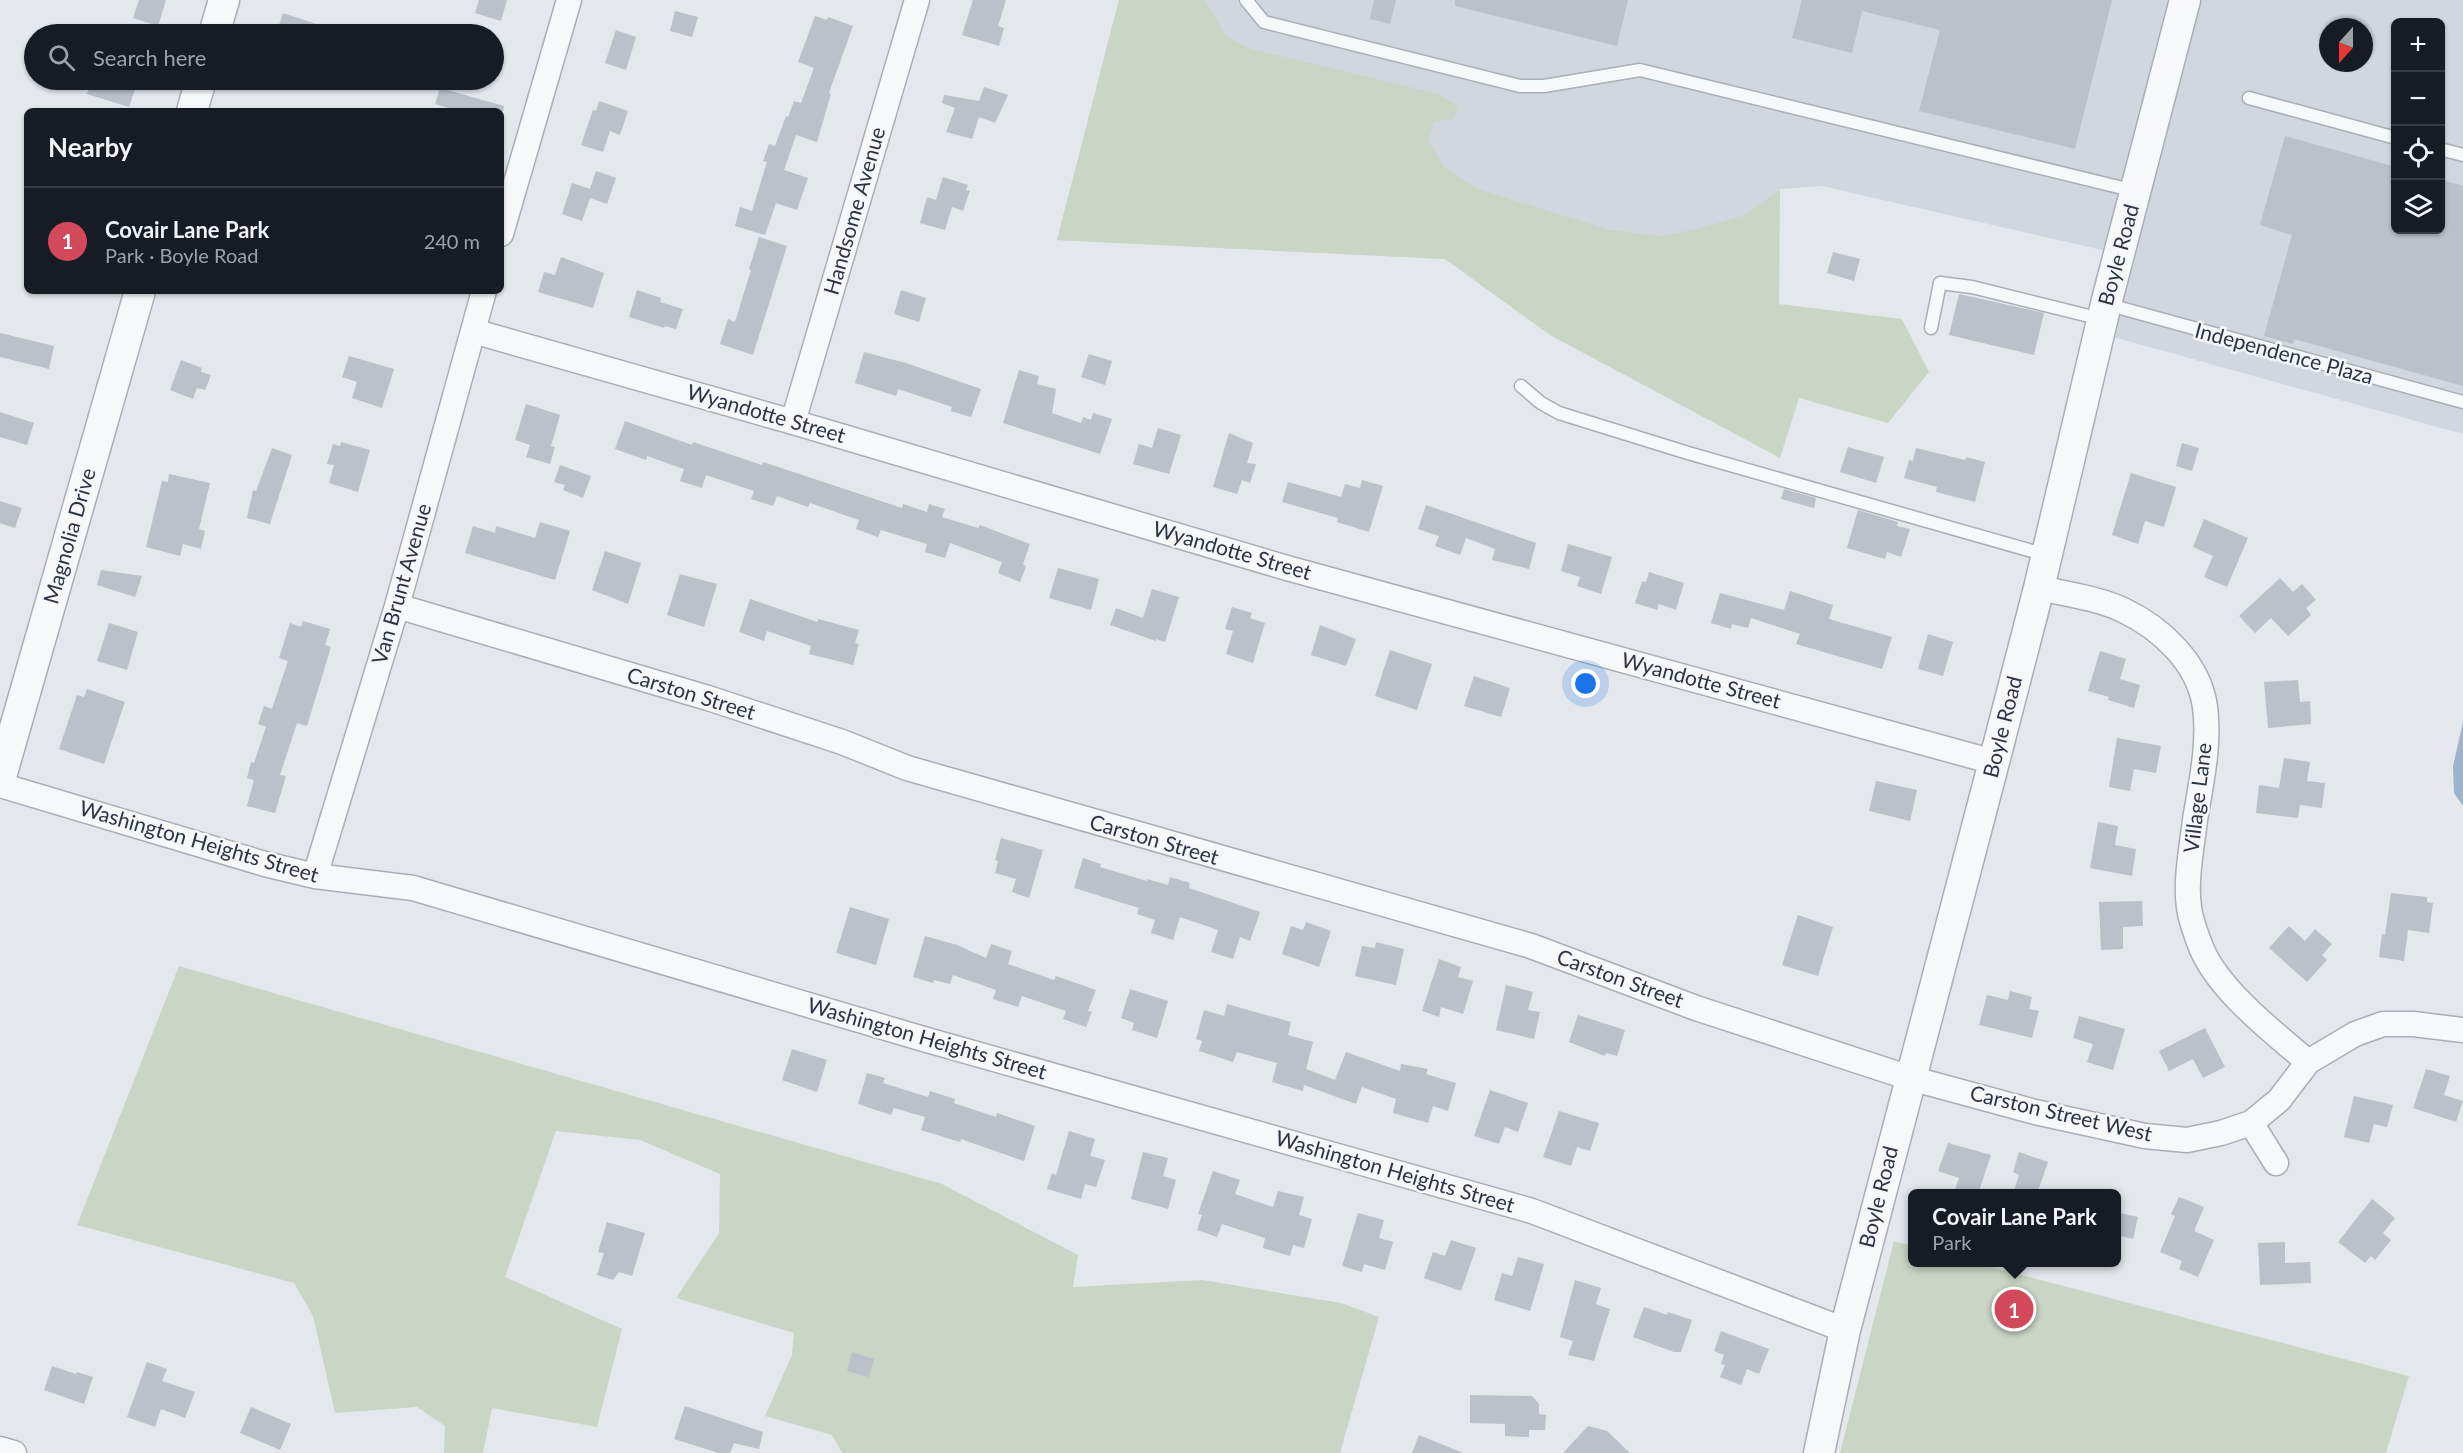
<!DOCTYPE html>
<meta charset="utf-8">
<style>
:root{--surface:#171b24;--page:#20242c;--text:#f1f3f6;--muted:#9ea1a6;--line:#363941;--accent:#d1495b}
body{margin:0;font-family:Lato,sans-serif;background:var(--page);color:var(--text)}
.controls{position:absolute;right:18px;top:18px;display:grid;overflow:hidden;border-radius:9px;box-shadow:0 2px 4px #0004}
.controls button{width:54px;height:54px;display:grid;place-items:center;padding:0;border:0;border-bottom:2px solid var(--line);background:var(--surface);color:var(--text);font:30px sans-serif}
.compass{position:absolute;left:2319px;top:18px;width:54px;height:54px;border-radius:50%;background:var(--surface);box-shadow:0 2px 4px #0004;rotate:201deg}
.you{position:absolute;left:1586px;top:684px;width:21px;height:21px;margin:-15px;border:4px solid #fff;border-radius:50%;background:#1a73e8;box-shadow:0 0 0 9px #1a73e833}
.badge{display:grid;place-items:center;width:39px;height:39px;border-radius:50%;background:var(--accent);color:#fff;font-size:20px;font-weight:700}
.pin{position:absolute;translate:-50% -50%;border:3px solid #fff;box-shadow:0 2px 6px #0006}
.popup{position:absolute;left:1908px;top:1189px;width:213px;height:78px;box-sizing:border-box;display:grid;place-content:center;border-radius:9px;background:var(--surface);filter:drop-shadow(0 2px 4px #0005);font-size:20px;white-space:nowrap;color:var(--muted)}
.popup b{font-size:22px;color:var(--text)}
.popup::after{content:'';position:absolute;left:50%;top:100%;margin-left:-12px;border:12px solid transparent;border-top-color:var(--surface)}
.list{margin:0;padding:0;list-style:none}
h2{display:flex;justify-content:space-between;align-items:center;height:78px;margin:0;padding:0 24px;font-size:26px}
h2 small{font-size:20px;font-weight:400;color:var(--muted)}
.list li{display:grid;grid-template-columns:39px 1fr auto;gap:18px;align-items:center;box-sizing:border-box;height:108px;padding:0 24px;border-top:2px solid var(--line)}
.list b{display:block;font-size:22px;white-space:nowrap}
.list p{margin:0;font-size:20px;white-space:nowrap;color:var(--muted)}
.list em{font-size:20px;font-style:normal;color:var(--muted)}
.icon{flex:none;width:33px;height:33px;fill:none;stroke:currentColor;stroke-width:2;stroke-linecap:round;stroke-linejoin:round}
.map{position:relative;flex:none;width:2463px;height:1453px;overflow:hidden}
.search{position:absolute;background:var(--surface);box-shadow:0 2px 4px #0004;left:24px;top:24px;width:480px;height:66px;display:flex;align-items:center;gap:15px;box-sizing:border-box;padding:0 21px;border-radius:33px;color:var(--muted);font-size:22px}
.panel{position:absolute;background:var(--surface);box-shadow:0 2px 4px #0004;left:24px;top:108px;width:480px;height:186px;border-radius:9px}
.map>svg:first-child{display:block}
.built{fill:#d2d6de;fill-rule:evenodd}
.green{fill:#c9d6c5}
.water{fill:#9fb4cc}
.building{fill:#bbc0ca}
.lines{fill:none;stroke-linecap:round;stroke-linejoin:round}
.service-casing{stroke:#a9aeb7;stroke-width:15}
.minor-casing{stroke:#a9aeb7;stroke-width:27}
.tertiary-casing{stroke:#a9aeb7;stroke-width:33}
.service{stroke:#f7f8fa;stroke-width:12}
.minor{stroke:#f7f8fa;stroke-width:24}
.tertiary{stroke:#f7f8fa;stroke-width:30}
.labels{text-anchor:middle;stroke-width:5;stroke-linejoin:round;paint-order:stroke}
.street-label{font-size:21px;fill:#2b3445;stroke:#f4f6f9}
</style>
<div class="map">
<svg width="2463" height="1453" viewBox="0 0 2463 1453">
<rect width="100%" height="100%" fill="#e4e7ec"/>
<!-- built -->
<path class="built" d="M1119 0H2463V434L2099 333 2120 254 1822 186 1780 189 1744 326 1445 259 1057 240ZM2396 22H2440V230H2396ZM2328 27H2364V63H2328Z"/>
<!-- green -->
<path class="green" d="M1119 0H1205L1226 36 1248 48 1439 94 1458 106 1454 119 1434 122 1428 139 1445 168 1478 189 1610 230 1660 236 1697 229 1745 215 1780 189 1779 304 1902 319 1929 372 1888 423 1799 398 1780 458 1550 335 1445 259 1057 240Z
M179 966 942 1184 1078 1255 1073 1287 1203 1280 1341 1303 1379 1317 1340 1453H842L832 1435 765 1416 792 1355 794 1333 676 1298 719 1233 720 1174 640 1140 556 1131 505 1277 622 1329 597 1427 492 1408 483 1453H444L445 1426 417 1407 335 1413 313 1316 294 1283 77 1225Z
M1894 1241 1912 1246V1262L1975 1263 2409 1376 2386 1453H1840Z"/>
<!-- water -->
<path class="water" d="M2463 722V806L2454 793 2453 766Z"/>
<!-- building -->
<path class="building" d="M139 0H166L158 26 133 18Z
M479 0H507L501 21 475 13Z
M973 0H1006L998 26 1004 28 999 46 962 35Z
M1374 0H1396L1390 24 1370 19Z
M1455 0H1628L1617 46 1455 6Z
M1802 0H2112L2075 149 1919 111 1940 30 1862 11 1852 53 1792 38Z
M675 11 698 17 692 37 670 31Z
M283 13 338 31 337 34H276Z
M815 16 827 20 828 17 853 26 829 93 831 94 817 142 796 135 784 170 808 178 797 210 776 203 765 235 735 226 740 207 752 211 767 162 763 161 769 144 775 146 786 116 788 117 794 101 801 103 814 68 798 62Z
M616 30 636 37 626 70 605 63Z
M91 80H138L129 107 87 94Z
M984 87 1008 95 995 123 979 117 972 139 946 132 955 108 942 103 944 95 979 101Z
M440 88 504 106 503 111H447L448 108 435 104Z
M599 101 628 111 620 135 610 131 603 152 581 145 593 110 596 111Z
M2285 136 2396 167V230H2440V179L2463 186V386L2294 339 2293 344 2264 336 2292 235 2260 225Z
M596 171 616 178 607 204 590 198 582 221 562 214 572 183 590 189Z
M943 177 968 185 966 190 970 191 963 211 952 207 945 230 920 223 927 197 936 200Z
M759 237 787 246 753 355 720 344 728 319 735 322 751 270 749 269Z
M1833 252 1860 259 1854 281 1827 273Z
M561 257 604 273 593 308 538 292 544 272 555 275Z
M637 290 661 298 660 302 683 309 676 329 665 326 664 328 629 317Z
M901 290 926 298 919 322 894 314Z
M1959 294 2044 313 2034 355 1949 335Z
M0 333 54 346 49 369 0 357Z
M864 352 906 363 981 389 971 417 951 411 952 407 898 389 896 396 855 383Z
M1089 354 1112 361 1105 385 1081 377Z
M349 356 394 369 382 408 352 398 357 382 342 377Z
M181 360 202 368 201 372 211 375 205 390 197 388 193 399 170 390Z
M1019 370 1039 376 1037 384 1056 389 1052 413 1081 423 1083 417 1091 420 1093 413 1112 419 1100 454 1003 423Z
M526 404 560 415 551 446 555 447 550 464 526 457 530 445 515 440Z
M0 412 34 423 27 445 0 437Z
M625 421 692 445 693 442 762 465 763 462 902 508 903 504 927 512 929 504 945 509 942 517 978 528 980 525 1030 544 1023 564 1026 566 1020 582 998 573 1002 562 950 543 945 558 925 552 927 544 881 530 878 537 856 529 859 520 810 503 808 507 777 496 773 506 751 499 754 491 706 475 702 488 680 481 684 469 647 456 646 460 615 449Z
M1158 428 1181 435 1169 474 1133 464 1139 444 1152 448Z
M1229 433 1253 443 1247 463 1256 464 1250 483 1242 480 1237 494 1213 487Z
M341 442 370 450 358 492 329 483 334 465 327 464 333 444 340 446Z
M2182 443 2199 448 2192 471 2176 466Z
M1848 447 1884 457 1876 483 1840 472Z
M272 448 292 455 270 524 247 518 253 490 256 491Z
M1916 448 1965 460 1966 457 1985 462 1975 502 1936 492 1937 487 1904 478 1909 460 1913 461Z
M560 465 591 476 583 498 563 490 565 485 554 482Z
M2131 473 2176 487 2164 527 2145 521 2138 544 2112 535Z
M169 474 210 483 199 529 205 531 201 549 183 544 180 556 146 547 162 481 168 482Z
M1362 480 1383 486 1369 532 1337 522 1338 518 1282 502 1288 482 1341 497 1345 484 1360 488Z
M1784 489 1816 498 1814 508 1781 499Z
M0 501 22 508 15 528 0 523Z
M1426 505 1536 543 1529 569 1492 560 1495 549 1466 538 1460 555 1435 546 1439 536 1418 529Z
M1858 510 1898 522 1897 526 1910 529 1901 557 1887 552 1885 559 1847 548Z
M2204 519 2248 538 2227 587 2204 577 2213 556 2193 547Z
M540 522 570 531 555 580 465 553 473 526 495 533 496 526 535 538Z
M1568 544 1612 557 1601 594 1577 586 1580 577 1561 571Z
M605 551 641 563 628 604 592 590Z
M1058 568 1099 579 1091 610 1049 598Z
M101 570 142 576 135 597 97 585Z
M1649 572 1684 583 1676 610 1659 604 1657 610 1635 603 1642 581 1646 582Z
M680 574 717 584 704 627 667 615Z
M2280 578 2293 592 2302 584 2316 600 2306 608 2311 615 2288 636 2271 618 2255 633 2239 616Z
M1152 589 1179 597 1165 642 1156 639V641L1110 625 1116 608 1143 618Z
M1790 591 1833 605 1829 619 1892 637 1882 669 1796 644 1800 634 1751 618 1748 628 1732 624 1731 629 1711 623 1720 593 1784 610Z
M750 599 817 622 818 619 859 630 855 643 859 644 853 665 809 654 811 646 767 631 764 641 739 632Z
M1232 607 1252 613 1250 618 1265 623 1253 663 1226 654 1233 631 1225 629Z
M303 621 330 629 325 645 331 647 307 726 297 723 280 775 286 776 275 813 247 806 254 780 247 778 251 762 254 763 266 727 258 724 264 706 272 709 288 661 279 658 290 623 301 627Z
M109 623 138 632 127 670 97 661Z
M1320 625 1356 639 1346 666 1311 655Z
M1928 634 1953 642 1943 676 1918 669Z
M1390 650 1432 664 1417 710 1375 696Z
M2100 651 2126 659 2120 679 2140 685 2134 708 2108 700 2109 697 2088 691Z
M1474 676 1510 688 1501 717 1464 706Z
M2298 680 2300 702 2310 701 2311 724 2268 728 2264 682Z
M87 689 125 702 104 764 59 749 77 695 84 697Z
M2117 738 2161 746 2156 773 2134 769 2130 791 2109 787Z
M2284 758 2310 762 2307 781 2325 783 2322 808 2300 805 2298 818 2256 813 2259 785 2279 788Z
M1876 781 1917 790 1910 821 1869 811Z
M2098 822 2118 826 2115 845 2136 849 2132 876 2090 868Z
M1001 838 1043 850 1029 898 1012 892 1016 879 995 873 998 861 995 860Z
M1083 858 1101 864 1100 867 1147 881V879L1168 885 1170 877 1190 883 1189 888 1260 912 1250 941 1240 937 1233 959 1211 952 1218 930 1180 917 1173 940 1151 933 1155 920 1137 914 1139 908 1074 888Z
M2391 893 2427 897V902L2433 903 2429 933 2408 930 2404 961 2379 957 2382 934 2385 935Z
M2142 901 2143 926 2123 927V949L2101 950 2099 902Z
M850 907 889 919 876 965 836 953Z
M1798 915 1833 927 1818 976 1782 965Z
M1306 922 1331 931 1319 967 1282 954 1291 926 1303 930Z
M2289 926 2305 941 2315 929 2332 944 2322 955 2327 960 2307 982 2269 948Z
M925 936 957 945 986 958 991 944 1012 951 1008 964 1054 980 1056 976 1096 990 1088 1011 1092 1012 1086 1027 1063 1019 1066 1011 1022 996 1018 1007 993 999 996 990 953 975 950 984 934 980 933 983 913 977Z
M1376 942 1404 949 1396 985 1355 976 1362 946 1375 948Z
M1439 959 1461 967 1458 977 1473 981 1463 1014 1441 1007 1439 1017 1422 1011Z
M1506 985 1533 992 1528 1010 1540 1012 1534 1039 1496 1030Z
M1130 989 1168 1001 1157 1038 1132 1030 1134 1023 1121 1018Z
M2010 991 2032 997 2029 1009 2039 1011 2032 1038 1979 1025 1987 995 2008 1000Z
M1227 1004 1291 1022 1288 1035 1313 1042 1306 1069 1335 1080 1346 1052 1400 1071 1401 1064 1428 1069 1426 1074 1456 1083 1448 1111 1433 1106 1428 1123 1393 1113 1396 1099 1362 1087 1356 1104 1304 1085 1303 1091 1272 1082 1277 1063 1237 1052 1233 1062 1199 1051 1202 1041 1196 1039 1204 1010 1224 1016Z
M1578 1015 1625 1030 1617 1056 1606 1053 1605 1056 1569 1042Z
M2079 1016 2125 1029 2113 1070 2087 1062 2093 1044 2073 1038Z
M2205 1028 2225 1067 2203 1078 2193 1059 2169 1071 2159 1051Z
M792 1049 827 1060 817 1092 782 1080Z
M2426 1069 2450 1076 2444 1095 2463 1101 2456 1122 2413 1108Z
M867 1073 885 1078 883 1083 928 1097 930 1091 955 1099 954 1103 996 1117 997 1113 1035 1126 1024 1161 961 1139 960 1142 921 1130 925 1117 894 1108 891 1115 858 1104Z
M1490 1090 1528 1103 1518 1132 1505 1127 1499 1144 1474 1136Z
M2354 1096 2393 1105 2387 1127 2374 1124 2369 1143 2344 1137Z
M1559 1111 1599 1123 1590 1151 1577 1147 1571 1166 1543 1157Z
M1069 1131 1095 1139 1090 1156 1105 1160 1096 1187 1085 1184 1081 1199 1047 1189 1052 1173 1056 1175Z
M1948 1143 1991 1155 1978 1194H1970L1955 1189 1959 1178 1938 1171Z
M1143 1152 1168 1158 1163 1176 1176 1180 1168 1209 1131 1199Z
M2019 1152 2048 1162 2037 1194H2013L2019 1175 2013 1172Z
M1213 1171 1240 1180 1235 1194 1273 1207 1278 1191 1304 1197 1299 1215 1312 1219 1304 1248 1293 1245 1290 1256 1263 1248 1265 1238 1222 1224 1217 1237 1197 1230 1202 1215 1198 1214Z
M2179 1197 2204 1207 2194 1231 2214 1240 2198 1277 2179 1269 2182 1261 2160 1252 2175 1216 2171 1214Z
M2372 1199 2395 1218 2383 1233 2391 1240 2375 1260 2371 1256 2365 1263 2338 1242Z
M2116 1212 2138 1217 2133 1239 2116 1235Z
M1358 1213 1384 1220 1379 1238 1393 1242 1385 1270 1364 1264 1362 1272 1342 1266Z
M607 1222 645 1233 632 1276 619 1272 613 1280 597 1275 604 1253 598 1252Z
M1451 1240 1476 1248 1461 1291 1424 1278 1433 1252 1445 1256Z
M2285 1242V1263L2310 1262 2311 1283 2260 1285 2258 1243Z
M1518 1257 1544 1264 1530 1311 1494 1300 1502 1273 1512 1276Z
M1575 1280 1601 1288 1596 1304 1610 1309 1594 1361 1568 1355 1573 1341 1560 1337Z
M1644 1307 1667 1315 1668 1312 1692 1320 1681 1352H1674L1633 1337Z
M1721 1331 1769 1349 1759 1374 1747 1369 1741 1385 1720 1377 1725 1365 1721 1364 1724 1355 1714 1351Z
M852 1352 874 1359 869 1377 847 1371Z
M147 1362 167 1369 162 1381 195 1392 185 1418 161 1409 155 1427 127 1417Z
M52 1366 76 1374 77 1372 93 1377 84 1404 44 1390Z
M1470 1395 1532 1396 1539 1404V1414L1546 1415 1545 1430H1529V1437L1505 1436V1424L1470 1423Z
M685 1406 763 1432 759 1449 734 1443 730 1453H719L674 1439Z
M251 1407 291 1424 280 1450 240 1433Z
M1588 1426 1607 1431 1630 1453H1563Z
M1419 1435 1463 1453H1412Z"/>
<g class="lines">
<!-- service casing -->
<g class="service-casing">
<path id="service" d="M1246 0 1264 22 1520 86H1544L1640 70 2135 191
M2249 98 2396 138
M2440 149 2463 155
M2106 304 2463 402
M1931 328 1940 283 1972 287 2101 319
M1521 386 1541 403 1559 413 1688 453 2046 555"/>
</g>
<!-- minor casing -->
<g class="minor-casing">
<path id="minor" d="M501 234 569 0
M473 331 793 422 1287 568 1994 762
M793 422 917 0
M2039 588C2067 594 2097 598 2123 610 2161 628 2199 663 2205 707 2210 744 2201 783 2195 820 2192 846 2185 881 2189 907 2190 918 2195 931 2199 942 2214 987 2272 1031 2308 1062
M397 606 708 698 842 742 907 768 1531 946 1696 1008 1910 1078 2035 1112 2145 1136 2187 1140 2221 1133 2251 1123 2279 1100 2308 1062 2355 1034 2383 1024H2413L2463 1030
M0 785 265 864 315 876 413 888 920 1038 1532 1211 1845 1330
M315 876 397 606 484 291
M2251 1123 2276 1163
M0 1449 14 1453"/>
</g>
<!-- tertiary casing -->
<g class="tertiary-casing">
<path id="tertiary" d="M214 34 224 0
M192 111 201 80
M0 780 140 291
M1819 1453 1845 1330 1994 762 2039 588 2106 304 2185 0"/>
</g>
<!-- service -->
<use href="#service" class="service"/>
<!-- minor -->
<use href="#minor" class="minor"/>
<!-- tertiary -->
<use href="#tertiary" class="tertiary"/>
</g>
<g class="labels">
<!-- street labels -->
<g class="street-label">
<text transform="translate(855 211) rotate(-74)" y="7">Handsome Avenue</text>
<text transform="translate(2119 255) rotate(-75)" y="7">Boyle Road</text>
<text transform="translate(2284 354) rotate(15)" y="7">Independence Plaza</text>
<text transform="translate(766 414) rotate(16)" y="7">Wyandotte Street</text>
<text transform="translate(70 536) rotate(-74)" y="7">Magnolia Drive</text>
<text transform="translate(1232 551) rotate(16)" y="7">Wyandotte Street</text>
<text transform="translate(402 584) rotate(-74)" y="7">Van Brunt Avenue</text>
<text transform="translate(1701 681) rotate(15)" y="7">Wyandotte Street</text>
<text transform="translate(691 694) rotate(17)" y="7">Carston Street</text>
<text transform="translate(2003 727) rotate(-76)" y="7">Boyle Road</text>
<text transform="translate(2198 798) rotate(-83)" y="7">Village Lane</text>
<text transform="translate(1154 840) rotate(16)" y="7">Carston Street</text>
<text transform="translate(199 842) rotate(16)" y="7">Washington Heights Street</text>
<text transform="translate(1620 979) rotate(20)" y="7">Carston Street</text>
<text transform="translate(927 1039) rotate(16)" y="7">Washington Heights Street</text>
<text transform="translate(2061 1114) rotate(13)" y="7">Carston Street West</text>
<text transform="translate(1395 1172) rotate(16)" y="7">Washington Heights Street</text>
<text transform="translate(1879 1197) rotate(-76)" y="7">Boyle Road</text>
</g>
</g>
</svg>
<div class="controls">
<button>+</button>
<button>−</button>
<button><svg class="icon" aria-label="locate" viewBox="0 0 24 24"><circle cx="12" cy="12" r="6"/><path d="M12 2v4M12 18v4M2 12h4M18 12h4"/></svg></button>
<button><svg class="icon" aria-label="layers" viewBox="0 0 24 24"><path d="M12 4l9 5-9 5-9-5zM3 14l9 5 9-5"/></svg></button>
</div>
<svg class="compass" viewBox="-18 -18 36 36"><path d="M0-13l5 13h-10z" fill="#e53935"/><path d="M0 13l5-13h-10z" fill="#9ea1a6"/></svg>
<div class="you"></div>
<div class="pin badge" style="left:2014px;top:1309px">1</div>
<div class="popup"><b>Covair Lane Park</b>Park</div>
<div class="search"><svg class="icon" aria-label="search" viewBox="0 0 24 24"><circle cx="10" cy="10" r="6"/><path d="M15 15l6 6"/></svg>Search here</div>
<section class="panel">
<h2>Nearby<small></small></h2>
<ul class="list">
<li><span class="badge">1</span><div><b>Covair Lane Park</b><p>Park · Boyle Road</p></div><em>240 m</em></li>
</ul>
</section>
</div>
